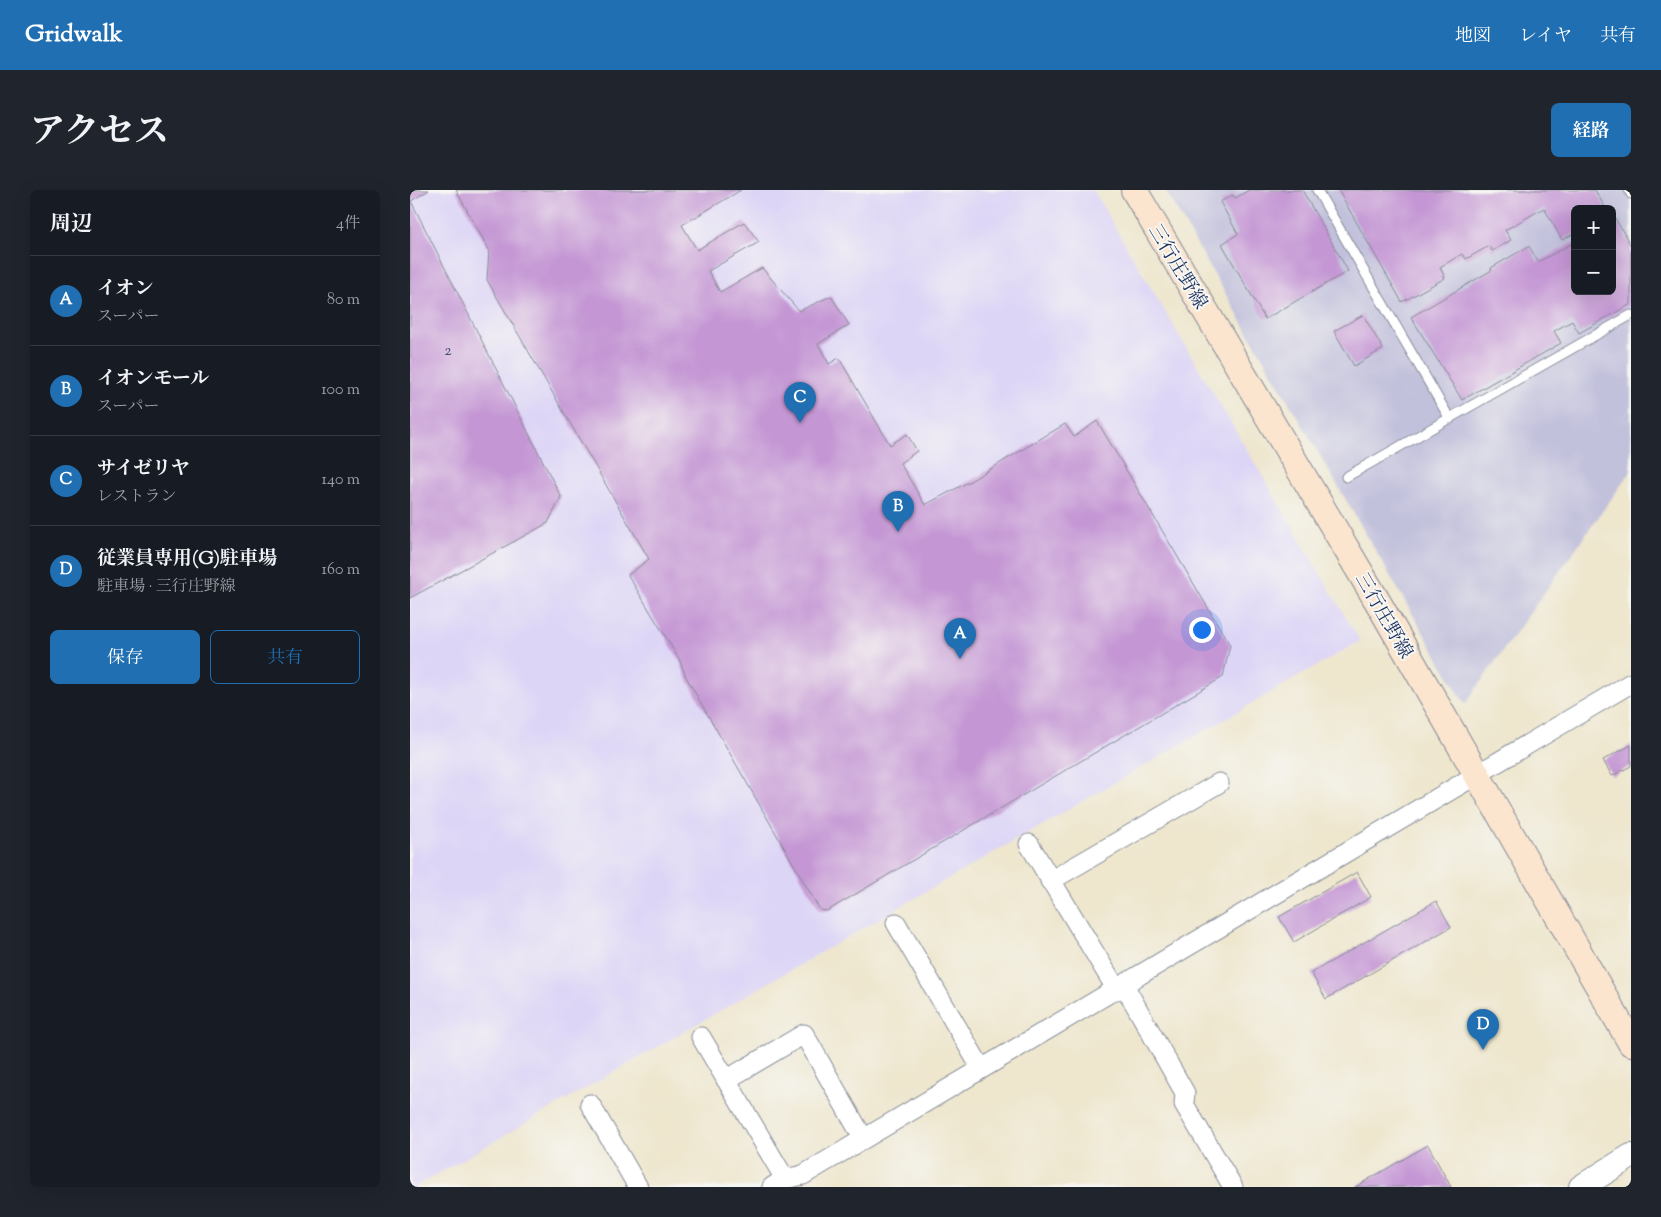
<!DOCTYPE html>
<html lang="ja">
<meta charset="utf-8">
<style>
:root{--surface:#171b24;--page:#20242c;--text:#f1f3f6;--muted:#9ea1a6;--line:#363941;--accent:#1f6fb2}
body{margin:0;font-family:"Sorts Mill Goudy","Noto Serif JP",serif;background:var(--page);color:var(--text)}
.controls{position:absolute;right:15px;top:15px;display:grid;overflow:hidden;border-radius:8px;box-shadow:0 5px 20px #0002}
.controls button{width:45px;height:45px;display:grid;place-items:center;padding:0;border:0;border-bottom:1px solid var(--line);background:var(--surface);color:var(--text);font:25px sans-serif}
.you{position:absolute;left:791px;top:439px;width:18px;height:18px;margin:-12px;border:4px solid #fff;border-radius:50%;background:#1a73e8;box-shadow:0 0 0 8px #1a73e833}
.badge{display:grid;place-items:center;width:32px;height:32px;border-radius:50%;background:var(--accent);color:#fff;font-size:16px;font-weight:700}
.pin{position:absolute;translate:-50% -41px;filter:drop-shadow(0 1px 2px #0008)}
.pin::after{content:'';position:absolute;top:26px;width:18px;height:15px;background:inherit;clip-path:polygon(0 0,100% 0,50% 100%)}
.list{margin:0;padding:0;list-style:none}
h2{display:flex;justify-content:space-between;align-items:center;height:65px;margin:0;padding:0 20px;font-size:21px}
h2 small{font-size:16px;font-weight:400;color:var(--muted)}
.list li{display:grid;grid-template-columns:32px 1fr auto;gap:15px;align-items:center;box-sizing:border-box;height:90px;padding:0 20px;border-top:1px solid var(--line)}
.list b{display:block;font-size:19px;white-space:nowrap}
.list p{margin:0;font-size:16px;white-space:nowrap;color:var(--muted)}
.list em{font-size:16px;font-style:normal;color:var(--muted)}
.actions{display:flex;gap:10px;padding:15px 20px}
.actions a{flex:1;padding:11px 0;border:1px solid var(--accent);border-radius:8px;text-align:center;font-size:18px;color:var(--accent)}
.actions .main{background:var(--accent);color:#fff}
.map{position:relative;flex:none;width:1221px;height:997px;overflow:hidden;border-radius:8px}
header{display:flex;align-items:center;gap:30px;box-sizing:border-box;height:70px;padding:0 25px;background:var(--accent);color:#fff}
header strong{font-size:24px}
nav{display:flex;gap:28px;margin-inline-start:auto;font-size:18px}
.intro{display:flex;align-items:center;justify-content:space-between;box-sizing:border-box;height:120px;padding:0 30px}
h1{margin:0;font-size:35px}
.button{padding:12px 22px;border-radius:8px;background:var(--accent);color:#fff;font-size:18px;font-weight:700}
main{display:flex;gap:30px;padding:0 30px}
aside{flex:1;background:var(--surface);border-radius:8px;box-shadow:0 5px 20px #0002}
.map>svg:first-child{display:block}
.built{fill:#ddd5f6}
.industrial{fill:#c2c1dc;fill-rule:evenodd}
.building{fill:#c496d4}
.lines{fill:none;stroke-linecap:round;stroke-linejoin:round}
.service-casing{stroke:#848a96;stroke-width:11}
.minor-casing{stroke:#848a96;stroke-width:21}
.tertiary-casing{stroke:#848a96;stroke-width:26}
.secondary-casing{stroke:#848a96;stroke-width:28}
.service{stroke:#fff;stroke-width:9}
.minor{stroke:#fff;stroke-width:19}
.tertiary{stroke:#fff;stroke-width:24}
.secondary{stroke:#fbe5cf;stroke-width:26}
.labels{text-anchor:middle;stroke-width:4;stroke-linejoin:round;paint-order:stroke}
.number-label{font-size:16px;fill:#45497c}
.street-label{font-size:19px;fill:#1b2f5e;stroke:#f6f6f2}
</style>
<header>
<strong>Gridwalk</strong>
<nav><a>地図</a><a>レイヤ</a><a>共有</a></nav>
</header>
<div class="intro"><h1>アクセス</h1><a class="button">経路</a></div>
<main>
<aside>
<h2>周辺<small>4件</small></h2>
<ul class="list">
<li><span class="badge">A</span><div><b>イオン</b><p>スーパー</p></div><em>80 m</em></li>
<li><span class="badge">B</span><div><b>イオンモール</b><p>スーパー</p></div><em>100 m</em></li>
<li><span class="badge">C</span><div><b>サイゼリヤ</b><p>レストラン</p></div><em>140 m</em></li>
<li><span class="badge">D</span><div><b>従業員専用(G)駐車場</b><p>駐車場 · 三行庄野線</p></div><em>160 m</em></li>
</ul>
<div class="actions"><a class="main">保存</a><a>共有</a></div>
</aside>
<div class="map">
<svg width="1221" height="997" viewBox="0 0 1221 997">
<rect width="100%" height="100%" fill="#f6f6f2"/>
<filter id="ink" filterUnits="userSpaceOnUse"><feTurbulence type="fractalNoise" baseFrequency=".02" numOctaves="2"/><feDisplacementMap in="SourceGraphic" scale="10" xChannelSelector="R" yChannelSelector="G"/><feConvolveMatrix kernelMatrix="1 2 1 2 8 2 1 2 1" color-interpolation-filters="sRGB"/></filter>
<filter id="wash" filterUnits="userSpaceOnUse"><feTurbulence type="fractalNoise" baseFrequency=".0096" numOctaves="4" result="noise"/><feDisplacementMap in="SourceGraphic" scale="20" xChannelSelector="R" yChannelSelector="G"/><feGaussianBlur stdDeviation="1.12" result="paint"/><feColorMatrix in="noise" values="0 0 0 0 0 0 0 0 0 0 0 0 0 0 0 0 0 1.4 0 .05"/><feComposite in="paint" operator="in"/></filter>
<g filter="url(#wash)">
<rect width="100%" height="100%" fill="#eee6cd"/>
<!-- built -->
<path class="built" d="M0 0H683L950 451 5 997H0Z"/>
<!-- industrial -->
<path class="industrial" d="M755 0H1221V281L1055 514ZM1165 19H1202V101H1165Z"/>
<g id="blocks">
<!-- building -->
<path class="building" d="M0 0H19L1 11 151 307 138 333 0 408Z
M46 0H331L272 35 287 60 334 32 349 52 298 81 310 102 352 78 389 121 421 106 439 135 408 154 419 174 429 168 480 255 497 244 507 261 490 273 515 315 562 290 655 234 664 247 687 231 820 455 813 487 417 721 410 720 276 487 269 469 218 385 239 369 77 90 79 60Z
M839 0H892L938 81 855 129 812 54 828 44 810 12 823 5 825 8Z
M928 0H1185L1196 19H1165V43L1152 50 1134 18 1095 40 1101 50 1082 61 1079 56 1056 69 1052 64 1030 77 1035 88 992 112Z
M1205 28 1221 56V114L1169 143 1162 131 1144 141 1151 153 1052 210 1001 127 1082 80 1081 78 1119 56 1128 72 1165 52V101H1202V30Z
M953 125 973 159 944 176 924 141Z
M1221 555V576L1202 586 1193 570Z
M947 682 961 707 884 752 869 727Z
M1026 711 1041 737 916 809 901 783Z
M1018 955 1041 997H945Z"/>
</g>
</g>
<g filter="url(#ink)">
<use href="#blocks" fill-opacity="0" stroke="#848a96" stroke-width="1"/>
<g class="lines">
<!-- service casing -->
<g class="service-casing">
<path id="service" d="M907 0 1040 229
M1219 0 1221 4
M936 287 1221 125"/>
</g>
<!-- minor casing -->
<g class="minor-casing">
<path id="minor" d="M619 654 707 800
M640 691 809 593
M486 733 571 878
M714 795 775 903 774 914 823 997
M291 847 375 989
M316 890 394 844 453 948
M180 914 228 997
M362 997 375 989 393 985 1221 493"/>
</g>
<!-- tertiary casing -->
<g class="tertiary-casing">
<path id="tertiary" d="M1171 997 1221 966"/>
</g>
<!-- secondary casing -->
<g class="secondary-casing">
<path id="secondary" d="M724 0 969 414 1221 853"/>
</g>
<!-- service -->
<use href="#service" class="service"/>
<!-- minor -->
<use href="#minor" class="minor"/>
<!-- tertiary -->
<use href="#tertiary" class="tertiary"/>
<!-- secondary -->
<use href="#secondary" class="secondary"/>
</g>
</g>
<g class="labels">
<!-- number labels -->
<g class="number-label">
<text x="38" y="165">2</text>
</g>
<!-- street labels -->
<g class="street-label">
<text transform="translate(769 76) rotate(59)" y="7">三行庄野線</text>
<text transform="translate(975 425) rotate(60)" y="7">三行庄野線</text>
</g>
</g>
</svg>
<div class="controls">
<button>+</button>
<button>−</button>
</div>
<div class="you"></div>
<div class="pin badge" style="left:550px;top:469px">A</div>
<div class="pin badge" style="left:488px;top:342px">B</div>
<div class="pin badge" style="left:390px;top:233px">C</div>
<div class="pin badge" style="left:1073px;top:860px">D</div>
</div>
</main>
